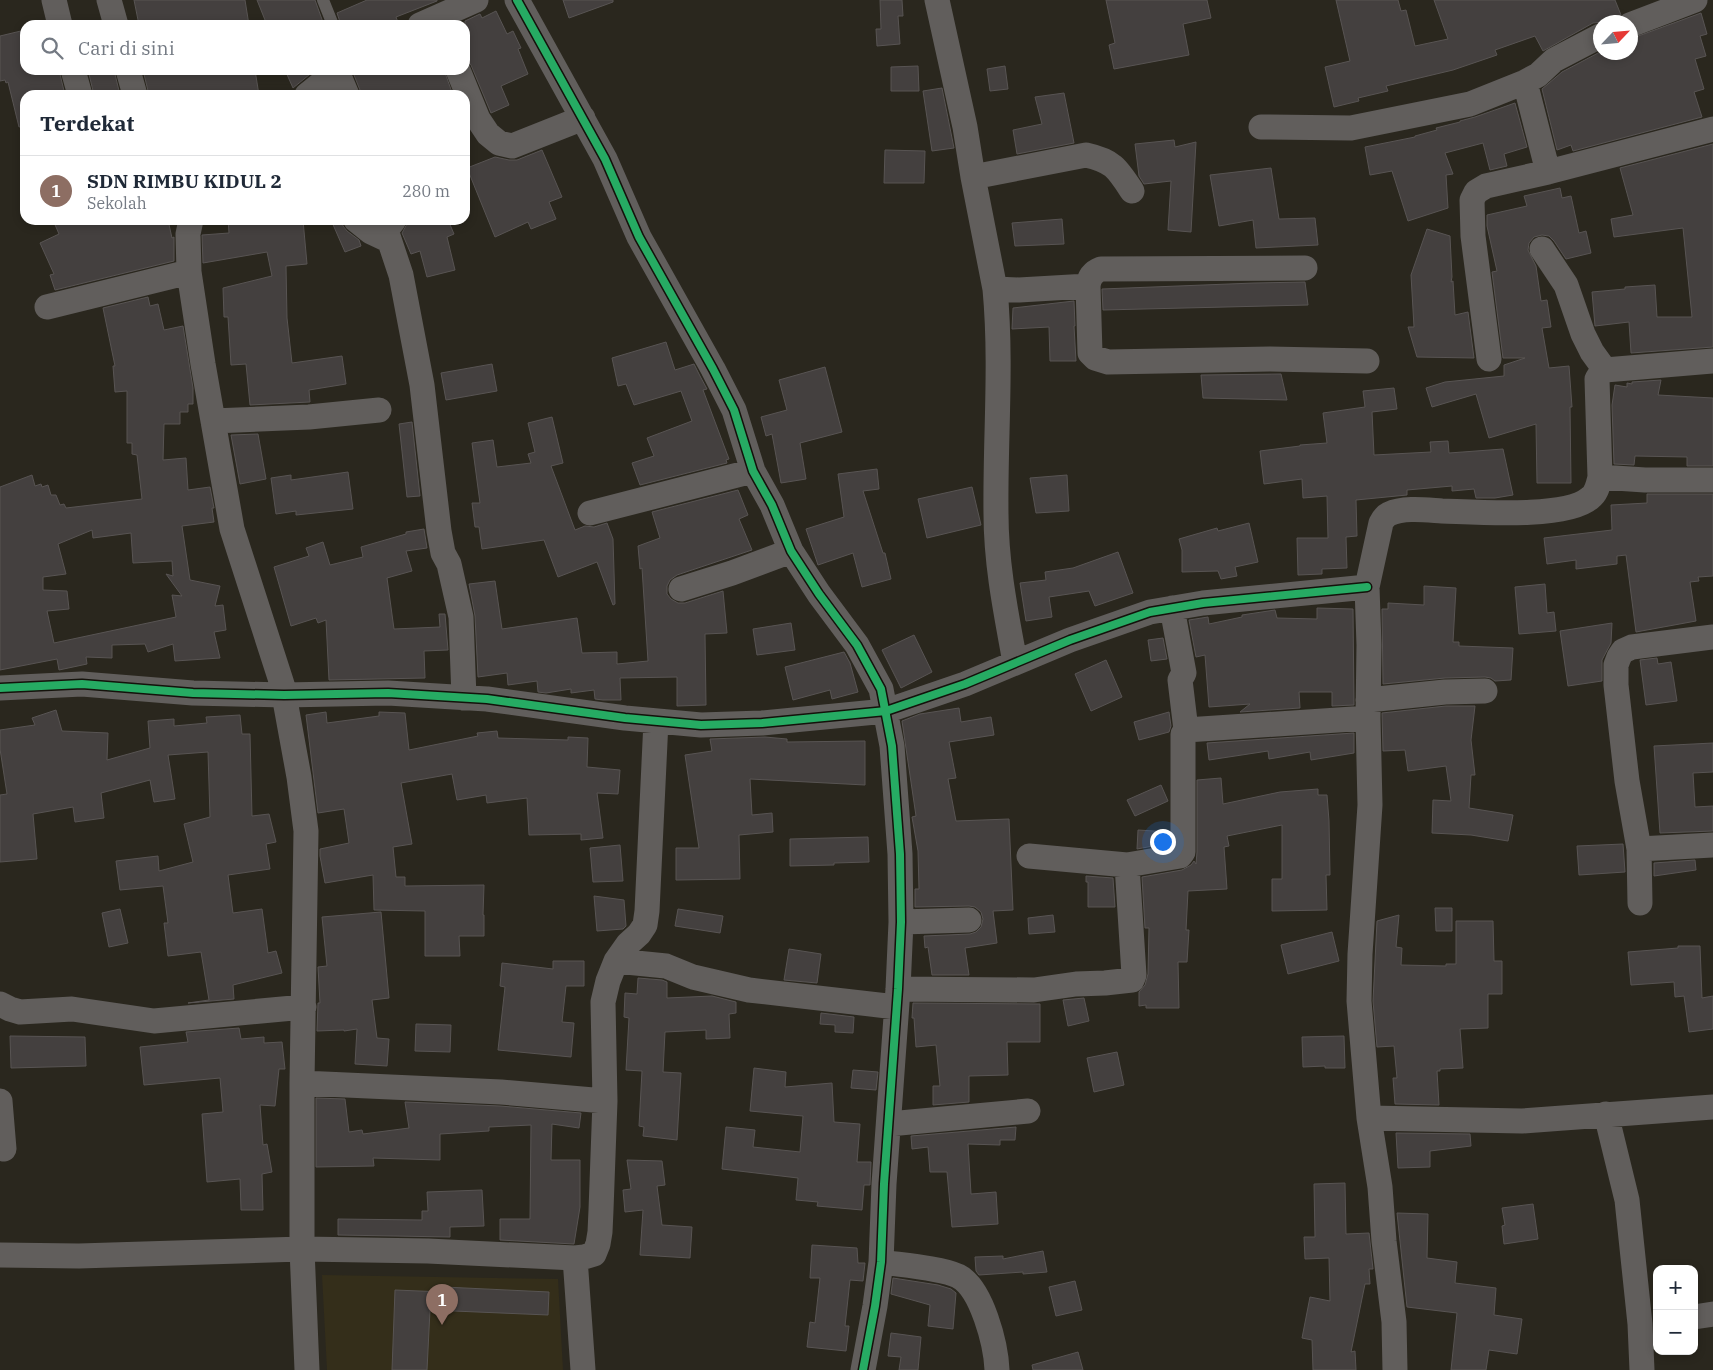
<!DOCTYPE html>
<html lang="id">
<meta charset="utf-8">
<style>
:root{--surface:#fff;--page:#f6f6f7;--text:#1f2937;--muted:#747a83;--line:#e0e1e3;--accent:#ea580c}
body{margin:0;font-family:"IBM Plex Serif",serif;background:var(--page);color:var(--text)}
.controls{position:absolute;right:15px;bottom:15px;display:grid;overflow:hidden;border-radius:10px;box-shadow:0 2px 8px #0003}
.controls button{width:45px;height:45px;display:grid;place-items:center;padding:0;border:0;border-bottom:1px solid var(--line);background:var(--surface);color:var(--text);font:25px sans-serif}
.compass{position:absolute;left:1593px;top:15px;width:45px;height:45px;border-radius:50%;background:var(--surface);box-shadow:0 2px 8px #0003;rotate:64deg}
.you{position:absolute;left:1162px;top:841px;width:18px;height:18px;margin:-12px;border:4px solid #fff;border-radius:50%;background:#1a73e8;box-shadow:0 0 0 8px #1a73e833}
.badge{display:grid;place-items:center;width:32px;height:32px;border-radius:50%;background:var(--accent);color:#fff;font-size:16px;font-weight:700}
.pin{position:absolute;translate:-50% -41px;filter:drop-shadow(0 1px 2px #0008)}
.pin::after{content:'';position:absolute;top:26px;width:18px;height:15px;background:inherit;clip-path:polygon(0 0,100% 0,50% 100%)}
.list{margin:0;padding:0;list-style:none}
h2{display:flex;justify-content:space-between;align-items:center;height:65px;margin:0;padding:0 20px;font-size:21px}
h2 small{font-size:16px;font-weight:400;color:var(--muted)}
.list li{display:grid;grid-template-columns:32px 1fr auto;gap:15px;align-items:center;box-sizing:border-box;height:70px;padding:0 20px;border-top:1px solid var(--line)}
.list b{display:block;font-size:19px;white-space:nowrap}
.list p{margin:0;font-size:16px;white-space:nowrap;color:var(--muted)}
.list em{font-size:16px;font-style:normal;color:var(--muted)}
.icon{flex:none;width:28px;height:28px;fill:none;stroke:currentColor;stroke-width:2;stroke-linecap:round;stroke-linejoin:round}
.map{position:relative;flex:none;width:1713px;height:1370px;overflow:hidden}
.search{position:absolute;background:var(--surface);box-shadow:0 2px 8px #0003;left:20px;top:20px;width:450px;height:55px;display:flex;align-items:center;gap:12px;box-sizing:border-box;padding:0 18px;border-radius:15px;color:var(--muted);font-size:19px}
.panel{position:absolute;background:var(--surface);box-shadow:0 2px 8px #0003;left:20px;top:90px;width:450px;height:135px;border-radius:15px}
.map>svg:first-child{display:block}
.built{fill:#342e1a}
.building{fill:#44403f;stroke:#585453;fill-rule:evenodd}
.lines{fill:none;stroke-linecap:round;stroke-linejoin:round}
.service{stroke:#615e5c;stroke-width:12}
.minor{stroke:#615e5c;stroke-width:25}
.cycleway-casing{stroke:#14120b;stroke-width:11}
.cycleway{stroke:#26ab63;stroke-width:8}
</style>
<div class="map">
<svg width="1713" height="1370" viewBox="0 0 1713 1370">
<rect width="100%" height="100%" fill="#2a271e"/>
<!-- built -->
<path class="built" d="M322 1275 558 1279 563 1370H327Z"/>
<!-- building -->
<path class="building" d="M134 0H245L249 25H139Z
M257 0H315L324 25H267Z
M367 0H437V1L396 17 399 25H341L337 13Z
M563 0H613V2L569 18Z
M880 0H902L903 16H898L900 44 877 46 876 29H881Z
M1106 0H1207L1211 18 1183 24 1189 55 1114 69 1109 45 1115 43Z
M1336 0H1398L1401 11 1406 10 1415 46 1448 39 1434 0H1615L1621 15 1603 22 1593 23 1543 51 1535 36 1495 50 1497 55 1453 70 1386 86 1388 91 1358 98 1359 101 1334 107 1325 67 1350 61Z
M496 11 507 34 513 31 521 48 518 49 528 74 501 86 509 105 491 113 471 65 465 58V21L480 14 482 18Z
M1701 13 1707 34 1700 36 1706 56 1695 59 1704 89 1694 92 1702 117 1573 151 1571 145 1557 150 1542 89 1562 72 1600 52H1630V39Z
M25 30V70H59L65 95H25V126L19 127 8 82 6 83 5 80 0 81V36Z
M918 66 919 91H891V67Z
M1005 66 1008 89 990 91 987 69Z
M88 70H114L120 95H94Z
M143 70H255L259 95H149Z
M285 70H315L293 88Z
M352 70H444L453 95H362Z
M942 88 954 148 932 151 923 91Z
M1064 93 1074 143 1017 154 1013 130 1042 124 1035 97Z
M1515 103 1527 147 1504 154 1507 166 1490 170 1483 143 1445 153 1453 174 1446 175 1448 208 1408 221 1392 171 1370 175 1365 147 1415 137V136L1437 130 1436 128 1460 122V121L1475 117Z
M1174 140 1175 147 1196 142 1191 232 1168 230 1171 181 1144 184 1139 176 1135 144Z
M1713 144V347L1631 353 1629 322 1595 326 1592 292 1625 289V287L1655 285 1657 317H1692L1683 228 1614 237 1611 219 1633 215 1620 168Z
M542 150 562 197 549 202 556 219 531 229 528 222 495 237 467 168 495 157 509 160H517Z
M885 150 925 151 924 183H884Z
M1271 168 1279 219 1315 218 1318 245 1256 248 1253 220 1219 226 1210 175Z
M1560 188 1562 198 1571 196 1579 233 1586 231 1591 253 1566 259 1554 241 1549 236 1542 235 1534 237 1529 243 1528 250 1536 266 1541 301 1547 300 1551 327 1542 328 1549 368 1569 366 1572 407H1570L1571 483H1537L1536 424 1489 438 1476 394 1432 407 1426 388 1445 382 1504 376V365L1525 358H1503L1492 272 1497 271 1487 226V215L1527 206 1524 196Z
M1062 219 1064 244 1015 246 1012 223Z
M53 220H168L172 238 174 237V261L55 290 50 275 54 274 40 243 59 234Z
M228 220H303L307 264 286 266 287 318 292 363 342 356 346 384 309 390 310 402 250 405 246 364 231 365 228 317H224L223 288 272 276 267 252 203 263 202 235 229 233Z
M331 220H342L343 226 347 231 359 240 361 246 345 252Z
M412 220H448L454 234 447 237 455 270 427 277 420 251 411 254 402 233 408 222Z
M1427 229 1450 236 1452 277 1451 282 1453 281 1455 315 1468 312 1474 358 1417 357 1408 327H1414L1411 275Z
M1305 282 1308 305 1103 310 1102 289 1254 283Z
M148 297 150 306 158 304 164 330 183 326 193 388V404H188V412H180V424H164L163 460 186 458 188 490 210 487 214 508H212L214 522 182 526 190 580 220 586 215 606 223 605 226 630 214 632 220 658 175 661 173 644 148 652 145 644 112 645V658L86 657 87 664 59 670 57 659 0 670V487L32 475 35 486 41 484 42 487 48 485 51 495H56L60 505 64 504 66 508 142 499 137 455 132 454V443H127V391L115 392 113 366H115L103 308ZM92 530 93 538 131 533 133 563 172 561 173 576 166 574 182 596 172 595 176 617 54 643 47 611 69 609 67 591 43 590V577L66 574 58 544Z
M1074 301 1075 326H1074L1076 361H1050L1049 327 1012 329 1013 308Z
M666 342 675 370 694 364 700 376 707 389 703 390 729 459 726 460 727 463 640 485 632 463 654 456 647 438 692 421 681 391 634 405 626 384 618 386 612 358Z
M492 364 497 391 446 400 441 373Z
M825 367 842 432 800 443 806 479 781 483 772 434 766 436 761 417 787 410 779 380Z
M1281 374 1287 400 1203 398 1201 375Z
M1661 380 1658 395 1713 398V466H1687V457L1635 456 1634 465 1614 464 1612 405 1615 385 1627 387V383L1632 384V382Z
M1394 388 1397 409 1372 412 1374 455 1431 452 1430 442 1448 441 1449 453 1503 449 1513 495 1495 498H1476L1474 489 1452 491V486L1407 490V495L1356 500 1357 536 1346 537 1347 568 1322 569V574L1298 575 1297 538H1328L1327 496 1303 498 1302 479 1264 484 1260 451 1300 446V445L1327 443 1323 413 1365 407 1363 391Z
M552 417 563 463 551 466 575 530 585 526 594 527 607 523 613 539 615 604 613 605 597 562 558 577 544 540 482 549 479 527H475L472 503H480L472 443 493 440 497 467 531 463 528 454 535 452 528 423Z
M412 422 420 496 407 497 399 424Z
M258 434 266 479 240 484 231 435Z
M877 469 879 489 863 491 883 553H885L891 579 862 587 853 553 818 565 806 529 844 517 838 474Z
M348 472 353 509 296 515V511L276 514 271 478 291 475V480Z
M1067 475 1069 511 1036 513 1030 478Z
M972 487 981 525 927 538 918 499Z
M738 490 748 515 739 519 752 550 677 575 670 580 667 586V594L671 599 678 603H685L723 591 727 633 705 634 706 705 677 706V677L620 678 621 700H603L595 699 594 690 571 693V689L546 693 538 692 537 681 508 685 507 673 478 677 475 616 469 584 495 581 502 629 577 618 582 653 617 652V664L648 661 642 568 640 569 638 546 660 538 652 512Z
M1647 494H1713V576L1698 577 1699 581 1690 582 1696 621 1636 632 1626 555 1617 556V564L1576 569V560L1547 564 1544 538 1612 530 1611 505 1647 503Z
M1249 523 1258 562 1235 567 1237 576 1221 579 1218 571 1182 572V550L1179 539 1217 528 1218 531Z
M424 529 427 548 406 551 412 571 387 578 394 629 440 627 439 614H445L448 650 424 651 425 678 329 680 326 620 318 623 316 618 291 626 274 567 309 556 306 548 323 542 330 565 363 557 361 547 406 534V532Z
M1118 552 1133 593 1095 606 1089 591 1049 597 1052 617 1026 621 1020 583 1046 580 1045 572 1073 568Z
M1545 584 1547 613 1554 612 1556 631 1519 634 1515 587Z
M1424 586 1456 588 1453 642H1459V646L1513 648 1511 680 1495 681 1491 678 1485 677 1445 678 1383 684 1382 609H1388V603L1424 605Z
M1317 608 1353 609 1354 705 1332 706V692H1299L1300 708 1240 712 1250 704 1209 707 1205 655 1196 657 1189 620 1208 617 1209 624 1242 617V615L1275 610 1277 618 1317 619Z
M791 623 795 650 757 655 753 629Z
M1612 623 1611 643 1602 660V681L1568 686 1560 631Z
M914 635 932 672 901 688 882 650Z
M1163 638 1167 659 1151 661 1148 640Z
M844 652 850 663 858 692 832 699 830 690 793 700 785 667Z
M1657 658 1658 664 1671 662 1677 701 1646 705 1640 660Z
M1106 660 1122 697 1091 711 1075 674Z
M1446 706H1475L1471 740 1475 775H1471L1469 808 1513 815 1508 841 1471 835 1432 833 1433 800 1451 801 1446 766 1408 771 1405 750 1383 751 1382 713Z
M959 708 961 722 991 717 994 735 949 742 956 778 948 779 956 821 1009 819 1013 910 993 911 997 943 965 948 969 975H932L928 947 925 948 924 936 970 934 976 932 981 927 983 919 981 912 975 907 969 906 915 907V889H919L918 851 912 817 916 816 902 721 920 714Z
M56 710 62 731 108 733 107 760 150 748 148 721 174 719V726L207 723 206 717 240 715 242 734H250L252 816 269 814 276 842 266 844 270 869 228 875 233 913 262 909 268 953 276 951 282 973 233 985 234 999 188 1003 209 1000 201 952 168 956 164 923H168L163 886 120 890 116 861 158 856 159 871 193 862 184 824 210 817 208 752 168 755 175 799 154 802 150 780 101 793 104 818 75 822 73 807 33 814 37 859 0 862V795L7 794 0 749V730L35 725 32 718Z
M326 712 327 723 379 716V712L405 713 409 750 478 736 477 733 497 731 498 738 568 740V737L588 738 587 767 620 770 618 794 597 793 603 838 581 840V834L529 835 527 798 487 803 486 795 457 800 452 774 401 783 412 844 393 847 396 877H405V886L484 885 483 915H484V936H459L460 956H425V911L374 910 373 875 325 883 320 856V849L349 843 344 809 318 813 306 715Z
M1169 712 1171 726 1169 732 1139 740 1134 722Z
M1354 733V753L1311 760 1310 752 1269 759 1268 751 1209 760 1207 743Z
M765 737 787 739V742L865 741V785L750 779 752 815 772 813 773 832 739 835 740 879 676 880V848H699L685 755 712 751 710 739Z
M1713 743V772L1693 773 1695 807 1713 806V831L1660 833 1654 746Z
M1221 778 1223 804 1280 792 1318 789V795H1327L1329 821 1330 875H1326L1327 910 1272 911V879H1282V825L1227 836 1229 846 1224 847 1227 889 1188 891 1186 930H1189L1187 962H1178L1179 1008H1146V1005L1139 1006V992L1145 985 1148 974 1149 928H1145L1142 877 1182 870 1191 865 1194 861 1196 864 1197 852V780Z
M1161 785 1168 801 1135 816 1127 800Z
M1138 830 1169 832V843L1137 849Z
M868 837 869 862 834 863V865L790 866V839Z
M1623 844 1625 872 1579 875 1577 846Z
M620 845 623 881 593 882 590 848Z
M1695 860 1696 870 1654 876V863Z
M1086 876 1113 878 1115 907H1088V882H1086Z
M594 896 624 900 626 926 623 929 597 931Z
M1435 908H1452V931H1436Z
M120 909 128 943 109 947 102 913Z
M678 909 723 916 720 933 675 926Z
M381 912 389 998 372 1000 377 1038 389 1039 387 1066 355 1064 357 1029 344 1031V1030L317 1031 318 1003H320L318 967 327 966 322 917Z
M1053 915 1055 932 1029 934 1028 918Z
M1399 915 1396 947 1402 948 1401 965 1446 966V964H1456V921H1493L1494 961H1502V994H1488V1028L1460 1029 1463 1068 1440 1069V1071H1437L1439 1105 1395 1104 1393 1078H1397L1394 1046 1377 1047 1373 1001 1377 921Z
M1332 932 1339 961 1288 974 1281 945Z
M1678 946H1700L1702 998 1713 996V1029L1689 1032 1684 996 1675 997 1674 982 1631 985 1628 952 1678 948Z
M789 949 821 954 817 983 784 980Z
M553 961H584V986H566L562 1022 574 1023 571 1057 498 1050 505 987 500 986 502 963 553 969Z
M638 978 662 980 667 982V998L712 996 736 1002V1013L729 1014 730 1038 706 1039V1030L665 1032 663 1072 681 1073 677 1140 643 1136 644 1127 639 1126 642 1071 626 1070 629 1018 624 1017 625 993 637 994Z
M1084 998 1089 1021 1068 1026 1063 1000Z
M913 1003 1040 1004V1042H1007L1008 1075 969 1076V1102L933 1105V1086H940L936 1045 916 1047 914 1018H912Z
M821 1013 854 1017 853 1033 835 1032V1025L820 1024Z
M416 1024 451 1025 450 1052 415 1051Z
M239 1028 241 1039 264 1037V1043L282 1042 285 1069H279L275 1106 260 1105 263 1145 267 1144 272 1172 262 1174 263 1210H241L240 1179 207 1182 202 1114 223 1112 220 1078 144 1085 140 1047 188 1042 186 1032Z
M10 1036 85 1037 86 1066 11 1068Z
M1344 1036 1345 1068H1325V1066L1303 1067 1302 1037Z
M1117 1052 1124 1085 1094 1092 1087 1058Z
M754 1068 786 1072 785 1087 832 1083 834 1122 860 1124 857 1162H871L870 1185H864L862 1210 817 1206 818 1202 796 1200 798 1178 722 1169 726 1127 755 1130 753 1147 800 1152 803 1116 750 1111Z
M853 1070 878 1072 876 1090 851 1088Z
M316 1098 345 1099 349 1132 362 1130 363 1134 409 1128 405 1102 500 1106 581 1113 579 1128 552 1124 551 1160H580V1207L574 1244 500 1240V1219H530L531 1125 489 1127V1131L440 1134V1160L373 1158 374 1166 316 1167Z
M1016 1127 1015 1140H1000V1145L968 1144 971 1194 996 1192 998 1224 952 1227 947 1172H930L928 1147 912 1149 911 1136Z
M1396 1133 1470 1134 1471 1146 1430 1151V1167L1398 1168Z
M627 1160 662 1161 665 1185 657 1186 662 1225 692 1227 690 1258 640 1255 643 1210 625 1212 623 1190 631 1189Z
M1345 1183 1346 1234 1369 1233 1373 1269H1369L1370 1284H1365L1351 1352 1355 1351 1356 1370H1313L1312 1340 1302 1338 1310 1297 1330 1301 1329 1258 1305 1259 1304 1237H1315L1314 1184Z
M482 1190 484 1226 450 1227V1237L338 1235V1219L422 1220V1211H428L427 1192Z
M1533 1204 1538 1239 1504 1244 1502 1226 1505 1225 1502 1208Z
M1397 1213 1428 1214 1427 1258 1457 1262 1455 1283 1496 1288 1494 1315 1522 1319 1517 1354 1489 1350 1486 1370H1451L1457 1313 1407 1307Z
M812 1245 857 1248 858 1263H865L863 1281 850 1280 845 1326H849L846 1351 807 1347 810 1322 815 1323 820 1278H810Z
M1043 1251 1047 1272 1023 1274V1272L979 1275 976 1271 975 1257 1003 1256V1259Z
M893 1278 938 1285 951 1289 956 1293 953 1329 928 1326 930 1305 891 1294Z
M1075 1281 1082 1310 1056 1316 1049 1287Z
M444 1287 549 1292 548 1315 430 1310 427 1370H392L395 1290 444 1292Z
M891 1333 921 1337 918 1370H899L901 1357 888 1356Z
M1078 1352 1083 1370H1033L1032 1365Z"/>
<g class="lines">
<!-- service -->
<path class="service" d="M323 0 333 25"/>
<!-- minor -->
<path class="minor" d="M54 0 60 25
M109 0 116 25
M517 0 605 159 639 237 713 369 734 410 753 471 772 505 791 551 819 594 857 645 881 689 892 746 900 854 901 922 898 989 884 1184 881 1262 875 1306 863 1370
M937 0 965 127 973 177 995 289 1019 290 1088 286
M420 25 476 0
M1630 25 1695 0
M73 70 80 95
M128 70 135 95
M458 70 478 119 488 134 499 143 512 146 583 118
M337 71 347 95
M1525 82 1548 172
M307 95 338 70
M1261 127 1351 128 1470 104 1525 82 1538 75 1554 60 1600 36
M973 177 1086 155C1113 161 1117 168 1132 191
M191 220 188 234 189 272 203 364 232 529 282 684 299 777 306 831 302 1083V1249L307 1370
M356 220 371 232 388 240
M394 220 387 229V233L401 275 422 385 439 531 443 553 449 564 461 617 464 698
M1542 249 1566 285 1583 334 1592 352 1605 370
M1305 268 1101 269C1093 272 1089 277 1088 286L1090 353 1095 358 1108 362 1270 359 1367 361
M995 289C1002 364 995 439 996 514 996 564 1006 613 1015 662
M47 307 189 272
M1489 359 1473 236 1472 200 1476 192 1486 186 1548 172 1713 129
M213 421 309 417 379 410
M1600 477 1645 480H1713
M590 513 753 471
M681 589 732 573 791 551
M1172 608 1184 673 1180 680 1186 730
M0 688 82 684 193 693 284 695 388 693 487 699 625 718 701 725 762 723 886 711 965 684 1070 640 1150 612 1203 603 1367 587
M1368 700 1445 692 1485 691
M1639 849 1713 845
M1029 856 1127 865 1180 856 1183 852V734L1186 730 1368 718
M1640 903 1639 849 1627 781 1616 685V665L1619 657 1623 651 1632 647 1713 637
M901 922 969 920
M616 961 666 966 693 977 749 990 896 1007
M898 989 1034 990 1076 984 1105 983 1132 980 1134 975 1127 865
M0 1004 10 1009 20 1012 72 1009 154 1021 304 1007
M302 1083 501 1092 605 1101
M0 1101 4 1149
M1606 1114 1627 1200 1640 1324 1642 1370
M1369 1118 1522 1121 1713 1107
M889 1124 1028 1111
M0 1255 79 1256 302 1249 428 1251 575 1258 584 1257 594 1254 598 1244 600 1232 601 1210 605 1101 603 1002 608 981 616 961 628 944 639 934 645 925 647 911 656 721
M575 1258 583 1370
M881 1262C901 1265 941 1268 958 1276 982 1288 996 1345 997 1370
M1694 1317 1713 1314
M1395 1370 1394 1322 1384 1241 1380 1187 1369 1118 1359 1001 1360 954 1370 805 1368 718 1369 645 1367 587 1381 523C1383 519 1385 516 1389 514 1404 507 1426 510 1442 511 1475 512 1566 519 1590 498 1597 493 1598 485 1600 477L1597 379 1602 371 1605 370 1713 361"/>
<!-- cycleway casing -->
<g class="cycleway-casing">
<path id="cycleway" d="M517 0 605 159 639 237 713 369 734 410 753 471 772 505 791 551 819 594 857 645 881 689 892 746 900 854 901 922 898 989 884 1184 881 1262 875 1306 863 1370
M0 688 82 684 193 693 284 695 388 693 487 699 625 718 701 725 762 723 886 711 965 684 1070 640 1150 612 1203 603 1367 587"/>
</g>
<!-- cycleway -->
<use href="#cycleway" class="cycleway"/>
</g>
</svg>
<div class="controls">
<button>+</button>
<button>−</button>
</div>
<svg class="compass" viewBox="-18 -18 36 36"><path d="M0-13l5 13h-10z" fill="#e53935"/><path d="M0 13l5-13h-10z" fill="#747a83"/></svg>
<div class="you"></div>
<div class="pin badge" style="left:442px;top:1325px;background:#8d6e63">1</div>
<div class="search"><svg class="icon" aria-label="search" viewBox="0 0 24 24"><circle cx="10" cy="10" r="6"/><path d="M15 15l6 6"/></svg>Cari di sini</div>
<section class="panel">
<h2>Terdekat<small></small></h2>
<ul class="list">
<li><span class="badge" style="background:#8d6e63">1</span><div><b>SDN RIMBU KIDUL 2</b><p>Sekolah</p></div><em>280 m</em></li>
</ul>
</section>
</div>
